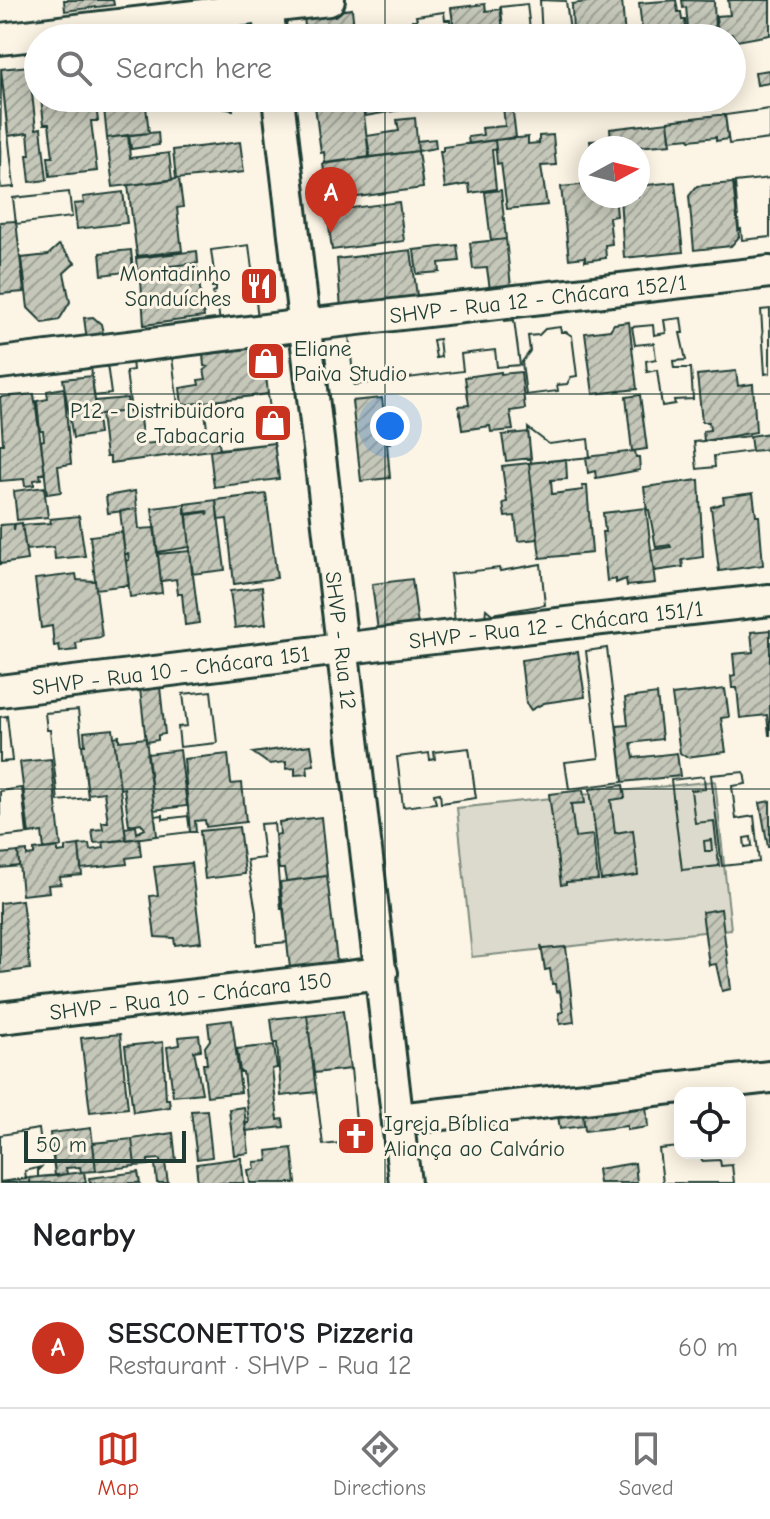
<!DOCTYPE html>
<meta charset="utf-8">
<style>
:root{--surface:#fff;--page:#f2f2f2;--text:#202124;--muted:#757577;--line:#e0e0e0;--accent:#c8321e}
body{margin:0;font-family:"Comic Neue",sans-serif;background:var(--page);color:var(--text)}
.controls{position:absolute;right:24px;bottom:24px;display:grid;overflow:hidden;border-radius:16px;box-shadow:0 4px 20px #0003}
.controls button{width:72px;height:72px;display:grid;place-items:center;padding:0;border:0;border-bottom:2px solid var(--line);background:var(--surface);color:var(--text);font:40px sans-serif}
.compass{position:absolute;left:578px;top:136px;width:72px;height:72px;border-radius:50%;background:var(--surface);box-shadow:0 4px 20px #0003;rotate:83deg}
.scale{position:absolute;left:24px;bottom:20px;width:162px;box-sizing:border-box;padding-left:8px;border:4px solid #1f3d34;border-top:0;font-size:22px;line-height:28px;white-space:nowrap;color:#1f3d34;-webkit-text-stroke:6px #fcf5e5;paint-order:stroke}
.you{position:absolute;left:390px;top:426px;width:28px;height:28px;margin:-20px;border:6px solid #fff;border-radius:50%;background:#1a73e8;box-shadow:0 0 0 12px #1a73e833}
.badge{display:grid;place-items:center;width:52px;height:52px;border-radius:50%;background:var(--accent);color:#fff;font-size:26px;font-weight:700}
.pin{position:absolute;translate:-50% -66px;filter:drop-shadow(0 2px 4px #0008)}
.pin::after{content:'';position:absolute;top:42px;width:28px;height:24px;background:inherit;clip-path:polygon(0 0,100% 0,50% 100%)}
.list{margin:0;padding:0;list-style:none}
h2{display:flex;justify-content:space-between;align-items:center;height:104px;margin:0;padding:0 32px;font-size:34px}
h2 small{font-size:26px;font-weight:400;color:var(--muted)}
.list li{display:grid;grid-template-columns:52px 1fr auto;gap:24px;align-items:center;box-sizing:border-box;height:120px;padding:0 32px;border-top:2px solid var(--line)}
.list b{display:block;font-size:30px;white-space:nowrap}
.list p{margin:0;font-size:26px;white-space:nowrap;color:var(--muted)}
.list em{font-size:26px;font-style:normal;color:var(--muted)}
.icon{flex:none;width:44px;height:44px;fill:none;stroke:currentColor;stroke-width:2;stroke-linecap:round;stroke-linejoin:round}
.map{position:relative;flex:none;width:770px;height:1183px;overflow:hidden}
.search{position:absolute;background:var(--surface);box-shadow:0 4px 20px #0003;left:24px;right:24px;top:24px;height:88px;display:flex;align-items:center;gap:20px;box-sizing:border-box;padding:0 28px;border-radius:44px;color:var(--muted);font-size:30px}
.sheet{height:224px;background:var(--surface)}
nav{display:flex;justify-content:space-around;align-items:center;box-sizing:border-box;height:112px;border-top:2px solid var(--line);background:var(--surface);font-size:22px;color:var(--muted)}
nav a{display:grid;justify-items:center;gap:4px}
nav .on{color:var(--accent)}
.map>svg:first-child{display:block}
.green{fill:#dcdacc;stroke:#7e8c80;stroke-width:2}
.building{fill:url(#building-hatch);stroke:#1f3d34;stroke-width:2;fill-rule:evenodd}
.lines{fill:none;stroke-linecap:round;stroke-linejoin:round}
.minor-casing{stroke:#1f3d34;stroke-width:36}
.minor{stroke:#fcf5e5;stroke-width:30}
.grid{fill:none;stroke:#1f3d34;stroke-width:2;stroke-opacity:0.55}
.labels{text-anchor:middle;stroke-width:6;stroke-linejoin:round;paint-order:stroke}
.poi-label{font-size:22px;fill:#1f3d34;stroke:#fcf5e5;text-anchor:end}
.street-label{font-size:22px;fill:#1f3d34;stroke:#fcf5e5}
</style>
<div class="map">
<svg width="770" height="1183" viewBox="0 0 770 1183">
<defs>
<pattern id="building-hatch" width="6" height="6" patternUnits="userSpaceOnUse" patternTransform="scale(2)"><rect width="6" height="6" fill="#c5c7b9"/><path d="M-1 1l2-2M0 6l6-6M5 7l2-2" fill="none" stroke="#9fa397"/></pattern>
</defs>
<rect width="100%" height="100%" fill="#fcf5e5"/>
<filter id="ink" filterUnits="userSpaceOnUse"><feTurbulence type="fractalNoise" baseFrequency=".0125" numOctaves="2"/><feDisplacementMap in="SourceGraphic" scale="16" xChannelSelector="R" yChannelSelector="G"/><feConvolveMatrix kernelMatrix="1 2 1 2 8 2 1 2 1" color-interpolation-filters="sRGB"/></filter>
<g filter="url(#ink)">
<!-- green -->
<path class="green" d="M715 781 731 929 472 957 457 808Z"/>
<!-- building -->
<path class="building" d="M64 0H113L114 5 65 11Z
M540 0 566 1 571 38H542Z
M540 0 566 1 571 38H542Z
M599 0H622L625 38H573L572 4Z
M676 0 678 12H681L682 20H685L687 38H643L639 3Z
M682 0 714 1 715 32H718V38H689L686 7 683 8Z
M728 0H770V35L737 41 732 34 718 36 716 16 730 15Z
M485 4 486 11 501 9 504 38H455L451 8Z
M527 4 531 38H504L500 7Z
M527 4 531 38H504L500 7Z
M352 9 355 38H306L304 16Z
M444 12 445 20H450L452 38H409L408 30 413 29 412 20H417L416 16Z
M444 12 445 20H450L452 38H409L408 30 413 29 412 20H417L416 16Z
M224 27 225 38H204L203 29Z
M185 32 186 38H172L171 33Z
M185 32 186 38H172L171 33Z
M29 66 36 129 41 128 47 180 30 182 27 155H30L28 133 8 136 1 69Z
M1 69 14 187 1 188 0 181Z
M1 69 14 187 1 188 0 181Z
M770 70V83L757 85 755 72Z
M41 98H95L98 121H91L97 171 50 176 48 157H53L49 124H44Z
M103 98H145L149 133 107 138Z
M214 98H232L233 110 215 107Z
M314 98H362L369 157 325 163 324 152 321 153Z
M363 98H410L412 108 365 116Z
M412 98H459V101L413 108Z
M412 98H459V101L413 108Z
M512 105 516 137 469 144 468 137 483 135 482 128 505 126 503 106Z
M770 109V139L729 144 725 115Z
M770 109V139L729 144 725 115Z
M718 115H725L728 139 716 141V137L690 140 689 138 670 140 668 121Z
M415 118 418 151 370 157 367 136 399 131 397 120Z
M668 122 671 144 625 148 624 140 611 141 610 129Z
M158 132 159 145 131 149 129 135Z
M128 135 130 158 169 153 172 180 113 187 107 138Z
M553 135 556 165 541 166 547 205 507 209 501 163 497 164 495 140 528 137V144L539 143V136Z
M435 139 436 148 418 151 417 141Z
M495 140 496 149 492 150 496 189 470 193 469 184 445 188 440 151H443V147Z
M606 140V146L612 148H591L590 141Z
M240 142 244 172 176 179 173 150Z
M418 151 423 188 328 201 323 164Z
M770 178V237L742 240 741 229 739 230 735 182Z
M770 178V237L742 240 741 229 739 230 735 182Z
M176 179H179L183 207 177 208 182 251 137 256 128 185Z
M675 182 683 252 624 258 620 196H638V186Z
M733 183 739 237 731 246 694 250 689 196 697 186Z
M590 184V196H615L617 216 609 217 612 244 605 245 606 258 585 261V257L569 259 561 187Z
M501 190 506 239 491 241 485 192Z
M69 192 72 217 16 224 13 198Z
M69 192 72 217 16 224 13 198Z
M123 192 127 223 77 229 74 204 84 203 83 197Z
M399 202 404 241 332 250 327 211Z
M16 221 24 292 0 294V222Z
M506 239 511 287 490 290 487 268 473 269 470 243Z
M59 245 75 263 64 273 70 302 59 320 43 323 28 308 22 258 48 255Z
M249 245 258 318 220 323 218 307 215 308 213 292 216 291V287H212L210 273 214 272 211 250Z
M249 245 258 318 220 323 218 307 215 308 213 292 216 291V287H212L210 273 214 272 211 250Z
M457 245 459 261 439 263 440 272 417 274 414 250Z
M131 250 133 271 102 275 100 253Z
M411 250 417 296 341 308 337 259Z
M197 251 198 263 161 267 163 282 172 281 170 270 197 267 204 317 144 325 141 280H138L136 258Z
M770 309V373L765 374 761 310Z
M770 309V373L765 374 761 310Z
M504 316 505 321 514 320 520 365 497 367 495 350 461 354 463 371 354 385 349 335ZM439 339 441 357 436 358 433 340Z
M504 316 505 321 514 320 520 365 497 367 495 350 461 354 463 371 354 385 349 335ZM439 339 441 357 436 358 433 340Z
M93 317 101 324 103 333 102 336 87 340 84 318Z
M681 318 683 333H680L686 360 673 361 674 368H691L693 399 674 400 675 404 662 406 657 370 647 372 646 361 656 359 654 343 635 345 632 327 653 325 654 335 666 333 664 320Z
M681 318 683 333H680L686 360 673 361 674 368H691L693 399 674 400 675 404 662 406 657 370 647 372 646 361 656 359 654 343 635 345 632 327 653 325 654 335 666 333 664 320Z
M629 322 637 389 593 394 585 333 610 330 614 324Z
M560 327 561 332H566L572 336 577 376 571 377 567 384 557 385 558 391 526 395 522 362 530 351 528 336 539 335 545 329Z
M560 327 561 332H566L572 336 577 376 571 377 567 384 557 385 558 391 526 395 522 362 530 351 528 336 539 335 545 329Z
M263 346 268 394 182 405 180 388 199 385 198 380 206 379 204 370 208 367 204 366 203 355Z
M172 357 178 405 131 411 126 371 133 370 132 361Z
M172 357 178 405 131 411 126 371 133 370 132 361Z
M107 364 111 394 94 396 91 366Z
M107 364 111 394 94 396 91 366Z
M736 371 738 386 753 384 756 432 704 441 703 431 710 430 709 422H702L697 375Z
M501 372V374L521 372 525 409 510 411 513 430 491 432 490 426 462 430 459 406 469 405 465 377Z
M92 376 99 434 73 438 63 379Z
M64 388 71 464 58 466 61 492 47 494 41 441 44 440 43 431H40L37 401 48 399 47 391Z
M34 394 45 473 40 474 41 479 34 480V485L25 486 24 479 0 481V444H3L0 397Z
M268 394 274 443 220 449 218 437 208 438 204 402Z
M268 394 274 443 220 449 218 437 208 438 204 402Z
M640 395 647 449 632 451 626 397Z
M127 398 129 411 96 415 95 401Z
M382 398 386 431H389L390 443H387L390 478 361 481 352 401Z
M139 410 143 444 218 437 220 449 110 463V457H106L101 414Z
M528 428 549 444 588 439 590 457 531 463Z
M528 428 549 444 588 439 590 457 531 463Z
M528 432 531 458 506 461 502 435Z
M770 433V449L752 451 750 436Z
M750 436 752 451 714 456 715 467 697 469 694 442Z
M750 436 752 451 714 456 715 467 697 469 694 442Z
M274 443 279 479 214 487 210 451Z
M635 451 636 457H639L640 470 596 478 595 471 588 473 586 457Z
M566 459 567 479 551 480 552 494 583 490 582 486H587L592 553 540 558 529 463Z
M529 463 538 539 518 541 515 516 505 517 503 503 507 502 502 466Z
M699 480 703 557 682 560 683 567 654 571 651 550 671 547 670 545 656 547 649 510H647L644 487Z
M44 487 48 517 17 520 14 491Z
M135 491 137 509 108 513 106 496Z
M753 493 756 516H759L763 565 719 571 711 507 724 503 723 497Z
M266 494 277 578 234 584 227 519 218 520 216 500Z
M216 500 225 570 192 574 187 515 207 512 208 515 207 511 185 514V504Z
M185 504 190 547 157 552 152 508Z
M646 508 655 583 627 586 626 579 616 583V579L607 581 602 532H605L603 513Z
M137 509 139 529 155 528 162 593 130 597 126 561 129 560 128 554H125L120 511Z
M79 516 85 556 55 559 54 547 26 550 22 525 51 523 50 519Z
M22 523 27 560 0 564V525L14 524V530L15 524Z
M122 532 129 585 96 589 90 536Z
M190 551 199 623 185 625 182 594H178L176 579 161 581 158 554Z
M541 564 545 605 492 614 486 609 485 618 455 622 450 574 499 568 500 571Z
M541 564 545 605 492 614 486 609 485 618 455 622 450 574 499 568 500 571Z
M76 574 77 580 95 581 102 637 81 640V642L76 643 77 650 60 652 59 645 54 646 52 626 41 628 35 579Z
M412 579 418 626 378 631 372 584Z
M262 587 266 624 235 628 230 591Z
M770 630V735H769L767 715 740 718 737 688H732L731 676 735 675 733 654 753 652 751 632Z
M607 648 623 782 569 789 565 762 599 758 586 651Z
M607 648 623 782 569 789 565 762 599 758 586 651Z
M578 652 585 697 544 703 531 710 526 703 521 660Z
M160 687 165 734 158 735V740L146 742 140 689Z
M725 689 729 717 721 718 726 752 686 757 680 753 672 695Z
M211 691 217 743 180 747 178 727 187 726 183 694Z
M211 691 217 743 180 747 178 727 187 726 183 694Z
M657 694 662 739 631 743 634 758 677 753 680 776 623 782 617 726 628 725 625 698Z
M78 710 88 798 58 801 50 730H47L45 713Z
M78 710 88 798 58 801 50 730H47L45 713Z
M7 716 12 761 0 762V717Z
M7 716 12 761 0 762V717Z
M113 729 126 840 94 843 92 830 103 829 102 822H108L104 792 88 794 82 745H85L84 732Z
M119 736V741L146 738 157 836 126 840 125 828 136 826 137 833 145 829 141 823 129 825 124 788 120 789 114 737Z
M311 745 314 765 307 766 308 774 295 775V768L286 769V762L269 764 253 753Z
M469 748 476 798 441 803 440 793 434 794 436 803 403 807 397 757 429 753 430 760 435 759 434 752Z
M469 748 476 798 441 803 440 793 434 794 436 803 403 807 397 757 429 753 430 760 435 759 434 752Z
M180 750 187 806 154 810 147 754Z
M228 754 231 784 242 783 246 822 206 827 205 820 195 821 196 832H190L184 759Z
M51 759 61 847 44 849 42 832 29 834 20 762Z
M744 772 746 784 732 786 736 819 754 816 759 862 722 866 711 775ZM751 837 752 846 745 847 744 838Z
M744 772 746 784 732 786 736 819 754 816 759 862 722 866 711 775ZM751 837 752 846 745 847 744 838Z
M704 776 705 789 691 790 695 823 714 821 719 866 682 870 671 780ZM711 840 712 851H705L704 841Z
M704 776 705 789 691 790 695 823 714 821 719 866 682 870 671 780ZM711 840 712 851H705L704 841Z
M623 785 625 798 611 800 615 833 633 830 638 875 601 880 590 789Z
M22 788 27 834 0 837V791Z
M22 788 27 834 0 837V791Z
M583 790 585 803 571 804 575 837 593 835 598 880 566 882V884L561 885 549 794Z
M770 801V847H768L760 803Z
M163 815V819L188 816 190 832 157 836 155 816Z
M163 815V819L188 816 190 832 157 836 155 816Z
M321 817 327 876 286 881 284 869H279L275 835 280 834 279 822Z
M274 823 281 909H284L287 942 257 945 256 912 247 860 264 858 260 824Z
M274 823 281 909H284L287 942 257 945 256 912 247 860 264 858 260 824Z
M239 827 245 874 205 879 200 831Z
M139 838 141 856 126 858 127 864 81 869 79 845 89 844 90 850 104 848 103 842Z
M79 845 82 875 60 877 61 884 48 885 49 892 22 895 18 852 27 851V856L34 855V850L58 847V853L65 852V847Z
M18 852 19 866 0 868V854Z
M191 863 201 942 175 945 174 938 155 937 150 896 158 895 154 867Z
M327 876 337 962 290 968 280 882Z
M22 900 30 969 0 973V903Z
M721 909 731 989 722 991 716 964 709 965 702 912Z
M541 945 543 949 566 947 574 1022 560 1024 559 1013 563 1012 560 991 556 992 555 984H552L550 969 545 970Z
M343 1011 350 1069 314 1073 307 1015Z
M307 1015 316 1092 281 1096 277 1043H274L271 1019Z
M232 1020 241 1092 207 1096 203 1064H207L205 1047 210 1040 208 1023Z
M120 1034 128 1108 90 1112 81 1038Z
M199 1035 201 1050 194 1051 195 1055 202 1093 173 1096 167 1047 180 1045 179 1037Z
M163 1042 166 1099H169L170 1107 133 1112 125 1046Z
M274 1045 277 1068 272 1069 278 1120 283 1119 284 1127 246 1131 245 1123H249L243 1072H240L237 1049Z
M351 1069 358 1141 323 1145 314 1073Z
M351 1069 358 1141 323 1145 314 1073Z
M646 1106 648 1127 627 1130V1126L585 1131 583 1113Z
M244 1107 249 1153 234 1155 229 1109Z
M207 1110 212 1157 197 1159 191 1111Z
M583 1113 584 1126 560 1129 558 1116Z
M91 1128 96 1171 81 1172 80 1167 66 1168 67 1174 55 1176 50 1133Z
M39 1129 42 1153 53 1151 55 1176 38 1177V1170L41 1167 25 1171 26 1179 0 1182V1135Z
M39 1129 42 1153 53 1151 55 1176 38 1177V1170L41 1167 25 1171 26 1179 0 1182V1135Z
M173 1133 176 1161 160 1163V1159L148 1160V1165L135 1166 132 1139Z
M132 1139 135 1166 96 1171 93 1143Z
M680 1147V1153H701L702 1161 720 1160 721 1166 732 1165 734 1183H663L659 1149Z
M680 1147V1153H701L702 1161 720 1160 721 1166 732 1165 734 1183H663L659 1149Z
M292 1148 296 1183H250L248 1170 255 1169 254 1162 268 1161 267 1151Z
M241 1158 244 1183H198L196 1164Z
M165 1163 168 1183H157L155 1164Z
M635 1163 637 1183H599L597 1169Z
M84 1172 86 1183H30V1178Z
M138 1172 140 1183H90L89 1178Z
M30 1178V1183H0V1182Z"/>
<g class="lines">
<!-- minor casing -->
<g class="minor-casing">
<g id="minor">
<path d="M266 0 271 38"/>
<path d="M0 39 329 0"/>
<path id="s1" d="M278 98 405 1183"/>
<path id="s2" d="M0 363 305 325 770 272"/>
<path id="s3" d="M0 691 381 644 770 600"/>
<path id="s4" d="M0 1018 382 973"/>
<path d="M398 1119 770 1077"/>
</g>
</g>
<!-- minor -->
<use href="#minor" class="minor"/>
</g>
</g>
<!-- grid -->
<path class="grid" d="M385 0V38M385 98V1183M0 394H770M0 789H770"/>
<!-- icons -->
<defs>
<g id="restaurant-square" transform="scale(2)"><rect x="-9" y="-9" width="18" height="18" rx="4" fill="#c8321e" stroke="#fcf5e5"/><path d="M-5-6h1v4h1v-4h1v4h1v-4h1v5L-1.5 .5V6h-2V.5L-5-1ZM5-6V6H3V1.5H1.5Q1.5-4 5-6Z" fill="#fff"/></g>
<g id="shop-square" transform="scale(2)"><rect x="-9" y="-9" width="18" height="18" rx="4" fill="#c8321e" stroke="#fcf5e5"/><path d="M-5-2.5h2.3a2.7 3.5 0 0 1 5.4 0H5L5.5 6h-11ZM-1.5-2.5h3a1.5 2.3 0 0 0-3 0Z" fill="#fff"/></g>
<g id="church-square" transform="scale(2)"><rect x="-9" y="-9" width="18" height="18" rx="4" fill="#c8321e" stroke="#fcf5e5"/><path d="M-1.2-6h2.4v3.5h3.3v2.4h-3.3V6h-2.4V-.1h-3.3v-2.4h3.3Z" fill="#fff"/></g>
</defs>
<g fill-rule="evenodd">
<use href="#restaurant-square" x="259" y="286"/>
<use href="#shop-square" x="266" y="361"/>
<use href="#shop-square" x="273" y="423"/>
<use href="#church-square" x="356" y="1136"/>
</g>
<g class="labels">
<!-- poi labels -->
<g class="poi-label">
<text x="231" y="281">Montadinho<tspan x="231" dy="25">Sanduíches</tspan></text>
<text x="294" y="356" text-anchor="start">Eliane<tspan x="294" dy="25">Paiva Studio</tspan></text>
<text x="245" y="418">P12 - Distribuidora<tspan x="245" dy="25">e Tabacaria</tspan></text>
<text x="384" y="1131" text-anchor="start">Igreja Bíblica<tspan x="384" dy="25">Aliança ao Calvário</tspan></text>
</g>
<!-- street labels -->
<g class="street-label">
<text dy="8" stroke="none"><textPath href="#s2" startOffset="542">SHVP - Rua 12 - Chácara 152/1</textPath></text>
<text dy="8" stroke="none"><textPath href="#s3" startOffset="560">SHVP - Rua 12 - Chácara 151/1</textPath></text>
<text dy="8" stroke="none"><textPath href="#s1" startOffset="546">SHVP - Rua 12</textPath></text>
<text dy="8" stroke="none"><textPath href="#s3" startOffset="172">SHVP - Rua 10 - Chácara 151</textPath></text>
<text dy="8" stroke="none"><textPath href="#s4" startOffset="192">SHVP - Rua 10 - Chácara 150</textPath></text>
</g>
</g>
</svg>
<div class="controls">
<button><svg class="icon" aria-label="locate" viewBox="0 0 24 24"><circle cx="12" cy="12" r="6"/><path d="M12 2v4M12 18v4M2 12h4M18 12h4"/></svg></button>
</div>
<svg class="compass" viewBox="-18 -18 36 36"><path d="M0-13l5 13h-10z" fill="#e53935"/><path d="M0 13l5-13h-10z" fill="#757577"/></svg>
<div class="scale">50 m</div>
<div class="you"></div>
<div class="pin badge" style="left:331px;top:233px">A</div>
<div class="search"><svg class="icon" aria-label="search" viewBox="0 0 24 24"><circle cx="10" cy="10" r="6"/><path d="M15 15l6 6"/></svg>Search here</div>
</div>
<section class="sheet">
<h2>Nearby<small></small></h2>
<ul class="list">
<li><span class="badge">A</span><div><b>SESCONETTO'S Pizzeria</b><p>Restaurant · SHVP - Rua 12</p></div><em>60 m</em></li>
</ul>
</section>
<nav>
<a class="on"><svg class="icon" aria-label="map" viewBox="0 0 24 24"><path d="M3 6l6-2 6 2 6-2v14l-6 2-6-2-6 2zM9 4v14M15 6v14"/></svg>Map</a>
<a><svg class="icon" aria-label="directions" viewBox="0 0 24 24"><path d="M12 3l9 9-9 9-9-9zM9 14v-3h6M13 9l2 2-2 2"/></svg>Directions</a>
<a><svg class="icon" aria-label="saved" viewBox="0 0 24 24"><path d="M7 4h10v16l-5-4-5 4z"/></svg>Saved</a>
</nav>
